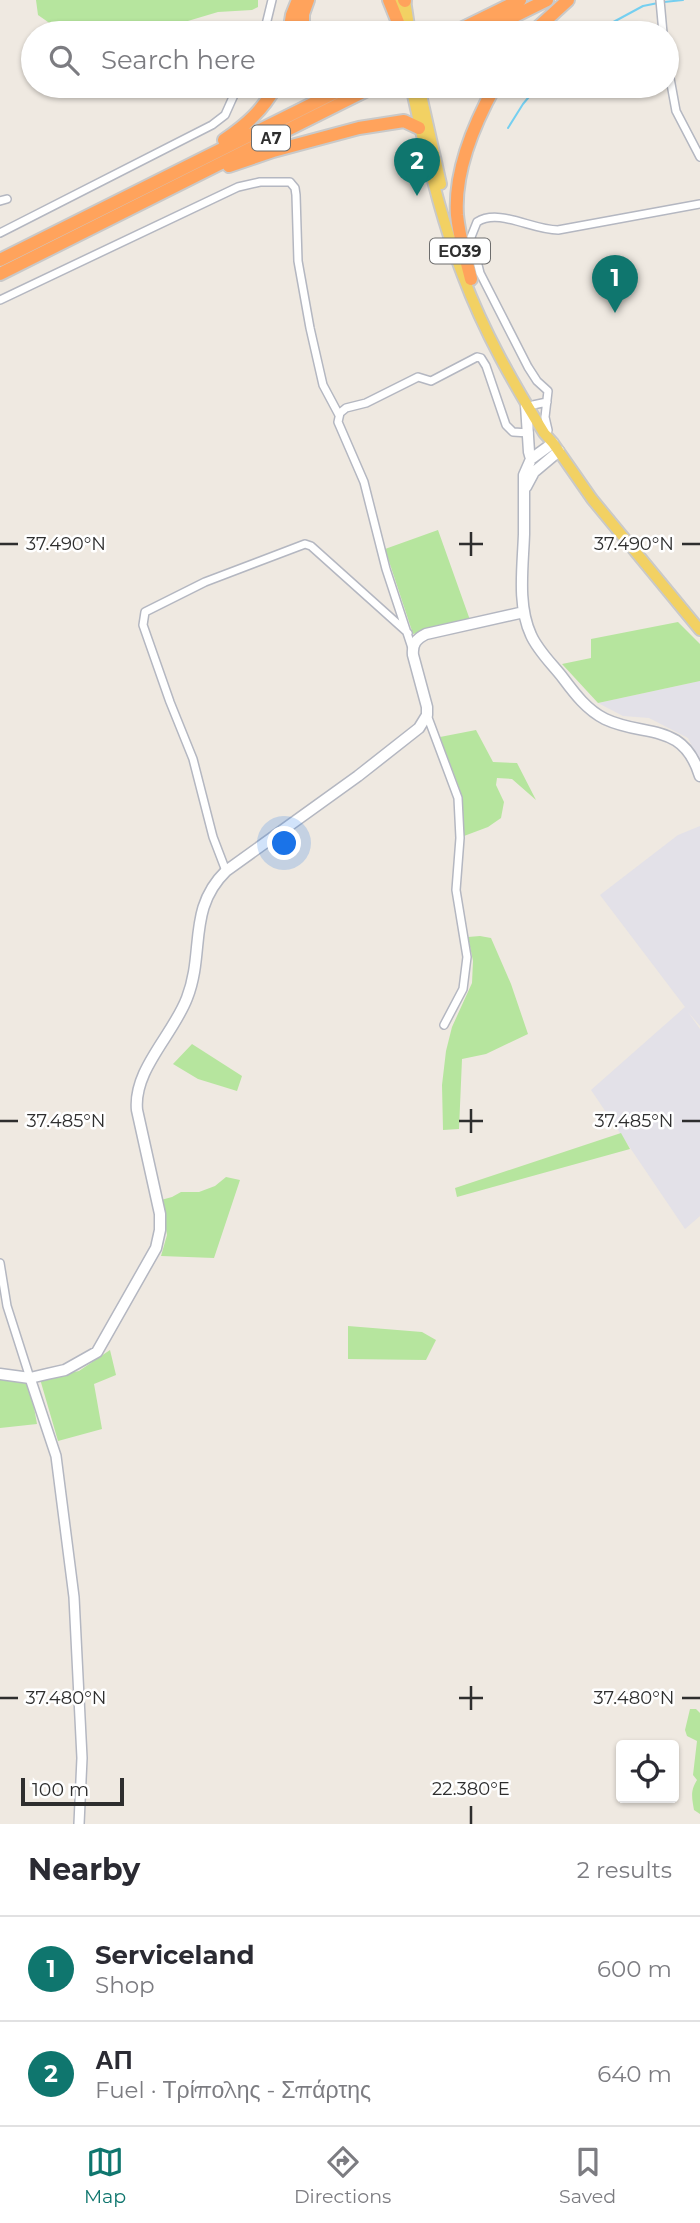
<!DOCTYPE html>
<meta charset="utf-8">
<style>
:root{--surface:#fff;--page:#f2f2f3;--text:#2b2b33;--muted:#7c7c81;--line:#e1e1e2;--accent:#0f766e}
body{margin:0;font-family:Montserrat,sans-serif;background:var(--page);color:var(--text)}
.controls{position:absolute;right:21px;bottom:21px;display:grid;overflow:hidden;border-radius:7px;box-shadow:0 2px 5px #0004}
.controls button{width:63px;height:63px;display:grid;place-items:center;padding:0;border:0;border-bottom:2px solid var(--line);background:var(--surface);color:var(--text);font:35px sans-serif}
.scale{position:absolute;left:21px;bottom:18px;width:103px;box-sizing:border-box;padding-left:7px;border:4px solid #2e2e2e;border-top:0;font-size:19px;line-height:24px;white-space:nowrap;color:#2e2e2e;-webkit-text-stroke:5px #fff;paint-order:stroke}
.you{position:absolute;left:285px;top:844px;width:24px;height:24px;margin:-18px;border:5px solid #fff;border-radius:50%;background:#1a73e8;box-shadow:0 0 0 10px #1a73e833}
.badge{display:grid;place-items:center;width:46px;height:46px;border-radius:50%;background:var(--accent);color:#fff;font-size:23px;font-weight:700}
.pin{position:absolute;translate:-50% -58px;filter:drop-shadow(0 2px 4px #0008)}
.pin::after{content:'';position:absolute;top:37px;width:24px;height:21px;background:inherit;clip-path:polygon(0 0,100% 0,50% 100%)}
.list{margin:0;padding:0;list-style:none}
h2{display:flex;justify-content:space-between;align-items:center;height:91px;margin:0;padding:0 28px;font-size:30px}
h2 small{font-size:23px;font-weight:400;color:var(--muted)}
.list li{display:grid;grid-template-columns:46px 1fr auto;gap:21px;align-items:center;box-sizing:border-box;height:105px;padding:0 28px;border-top:2px solid var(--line)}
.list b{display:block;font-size:26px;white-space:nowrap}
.list p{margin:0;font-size:23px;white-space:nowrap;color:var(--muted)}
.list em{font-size:23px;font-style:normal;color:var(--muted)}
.icon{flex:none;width:38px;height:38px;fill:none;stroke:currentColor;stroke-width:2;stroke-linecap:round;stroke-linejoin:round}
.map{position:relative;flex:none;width:700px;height:1824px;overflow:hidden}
.search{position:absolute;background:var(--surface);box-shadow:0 2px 5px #0004;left:21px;right:21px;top:21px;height:77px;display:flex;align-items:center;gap:18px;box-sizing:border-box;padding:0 24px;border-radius:38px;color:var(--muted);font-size:26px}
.sheet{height:301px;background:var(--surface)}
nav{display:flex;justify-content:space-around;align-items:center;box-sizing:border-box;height:98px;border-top:2px solid var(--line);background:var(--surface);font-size:19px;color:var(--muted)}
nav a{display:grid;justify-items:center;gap:4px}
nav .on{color:var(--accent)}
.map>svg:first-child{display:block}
.industrial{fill:#e3e1e8}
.green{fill:#b6e59e}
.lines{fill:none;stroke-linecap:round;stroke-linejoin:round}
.stream{stroke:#75cff0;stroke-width:2}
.minor-casing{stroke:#b4b7c1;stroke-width:10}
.tertiary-casing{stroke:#b4b7c1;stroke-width:12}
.secondary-casing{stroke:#b4b7c1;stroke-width:13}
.primary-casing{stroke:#c9c9c9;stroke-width:14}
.motorway-casing{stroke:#c9c9c9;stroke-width:16}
.minor{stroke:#fff;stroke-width:7}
.tertiary{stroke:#fff;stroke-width:9}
.secondary{stroke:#fff;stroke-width:10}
.primary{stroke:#f2d163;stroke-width:10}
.motorway{stroke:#ffa35c;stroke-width:12}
.ticks{fill:none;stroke:#2e2e2e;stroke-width:2.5}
.labels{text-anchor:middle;stroke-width:5;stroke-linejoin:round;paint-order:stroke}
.shield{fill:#fff;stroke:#6d6d6d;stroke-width:2}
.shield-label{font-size:16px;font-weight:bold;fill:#2e2e2e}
.ticks-label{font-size:18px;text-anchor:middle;fill:#2e2e2e;stroke:#fff;stroke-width:5;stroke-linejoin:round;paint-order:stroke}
</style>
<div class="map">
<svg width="700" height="1824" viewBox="0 0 700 1824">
<rect width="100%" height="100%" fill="#efe9e1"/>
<!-- industrial -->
<path class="industrial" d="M700 681V763L688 738 649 718 623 716 598 703Z
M700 826V1026L688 1012 700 1029V1216L685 1229 591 1090 685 1007 600 895 678 835Z"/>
<!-- green -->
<path class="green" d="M36 0H258V7L252 10 218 12 161 29 120 33H75L58 29 38 15Z
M438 530 470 620 413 634 385 549Z
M678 622 700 644V681L598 703 562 664 591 658V639Z
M476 730 493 762 517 763 536 800 512 779 497 778 496 785 504 802 501 818 488 827 464 836 460 790 440 737Z
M480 936 491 938 511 984 528 1034 486 1054 462 1059 459 1129 443 1130 442 1085 446 1051 452 1027 472 983 473 961 468 937Z
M192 1044 242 1076 237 1091 198 1079 173 1064Z
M621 1133 630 1149 457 1197 455 1188Z
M226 1177 240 1180 214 1258 161 1256 167 1235 161 1200 172 1197 181 1192H199L215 1186Z
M348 1326 422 1332 436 1340 426 1360 348 1359Z
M110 1350 116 1375 94 1384 102 1429 58 1441 40 1379 79 1371Z
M0 1380H29L37 1424 0 1428Z
M690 1709H696L700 1713V1814L694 1810C692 1798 690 1791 697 1780L693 1775 697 1741 687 1736 685 1730Z"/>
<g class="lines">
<!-- stream -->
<path class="stream" d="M664 2 683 0
M593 33 643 6 658 3
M508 128 523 104 538 86"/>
<!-- minor casing -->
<g class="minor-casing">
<path id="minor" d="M660 0 663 33
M264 33 272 0
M667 62 676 111 700 157
M0 201 7 199
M0 233 212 125 225 115 238 86
M0 300 238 187 260 182H290L295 188 296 195 298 261 310 328 323 385 339 415
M533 405 547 402
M548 430 545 417 548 391 537 381 528 367 480 273 471 237 477 222C499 208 532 230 558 230L700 204
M412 648 386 569 364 482 338 422 340 413 346 408 366 403 418 377 431 381 477 357 481 358 486 366 506 425 513 432 529 433
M427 715 458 798 460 838 456 890 467 957 463 989 444 1025
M226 871 213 837 193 759 170 702 143 625 145 612 205 582 305 544 311 546 408 633
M0 1263 7 1306 30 1378"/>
</g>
<!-- tertiary casing -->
<g class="tertiary-casing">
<path id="tertiary" d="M30 1378 56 1456 74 1597 82 1758 79 1824"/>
</g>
<!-- secondary casing -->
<g class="secondary-casing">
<path id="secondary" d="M526 405 529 452 531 459
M553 443 531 459 524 475C524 495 524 514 524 534 523 566 517 605 531 635 538 651 553 665 563 678 575 694 587 710 605 719 645 738 683 721 700 776
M526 487 534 472 559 451
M0 1374 30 1378 47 1374 65 1370 97 1352 156 1248 160 1230V1214L137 1110C133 1070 173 1035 187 998 205 952 187 909 226 871L358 776 419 728 427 715V707L413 655C412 644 416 639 426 634L524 612"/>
</g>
<!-- primary casing -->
<g class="primary-casing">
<path id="primary" d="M396 0 401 33
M405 0 410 33
M411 86C425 150 439 214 463 276 484 332 513 383 544 433L553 443 592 499 700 630
M419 86 441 184"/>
</g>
<!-- motorway casing -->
<g class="motorway-casing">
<path id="motorway" d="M389 0 399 25
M404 0 405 1
M289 33 292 15 298 0
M303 33V14L308 0
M453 33 520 0
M480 33 547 0
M532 33 568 0
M224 140C246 125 263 110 276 86
M229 166 273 151 359 128 404 121 419 128
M0 260 348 86
M0 274 375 86
M471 279C466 258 459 237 457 215 454 171 474 124 495 86"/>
</g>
<!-- minor -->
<use href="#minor" class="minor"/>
<!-- tertiary -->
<use href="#tertiary" class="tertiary"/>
<!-- secondary -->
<use href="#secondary" class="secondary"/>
<!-- primary -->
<use href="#primary" class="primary"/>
<!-- motorway -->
<use href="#motorway" class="motorway"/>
</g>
<!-- ticks -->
<path class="ticks" d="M471 532V556M0 544H18M459 544H483M682 544H700M471 1109V1133M0 1121H18M459 1121H483M682 1121H700M471 1686V1710M0 1698H18M459 1698H483M682 1698H700M471 1806V1824"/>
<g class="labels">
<!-- shield labels -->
<g class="shield">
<rect x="252" y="125.5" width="38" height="25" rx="5"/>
<rect x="430" y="238.5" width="60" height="25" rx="5"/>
</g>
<g class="shield-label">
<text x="271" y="144">Α7</text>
<text x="460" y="257">ΕΟ39</text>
</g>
</g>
<g class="ticks-label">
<text x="66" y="550">37.490°N</text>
<text x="634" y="550">37.490°N</text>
<text x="66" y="1127">37.485°N</text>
<text x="634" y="1127">37.485°N</text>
<text x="66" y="1704">37.480°N</text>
<text x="634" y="1704">37.480°N</text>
<text x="471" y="1795">22.380°E</text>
</g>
</svg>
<div class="controls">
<button><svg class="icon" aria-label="locate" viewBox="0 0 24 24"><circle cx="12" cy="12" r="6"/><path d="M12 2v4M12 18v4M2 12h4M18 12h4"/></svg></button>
</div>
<div class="scale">100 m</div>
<div class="you"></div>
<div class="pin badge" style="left:615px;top:313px">1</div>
<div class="pin badge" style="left:417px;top:196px">2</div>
<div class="search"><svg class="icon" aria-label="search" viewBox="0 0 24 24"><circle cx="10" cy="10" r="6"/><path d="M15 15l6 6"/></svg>Search here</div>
</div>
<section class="sheet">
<h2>Nearby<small>2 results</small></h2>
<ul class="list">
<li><span class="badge">1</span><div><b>Serviceland</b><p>Shop</p></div><em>600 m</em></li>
<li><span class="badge">2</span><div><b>ΑΠ</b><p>Fuel · Τρίπολης - Σπάρτης</p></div><em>640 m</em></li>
</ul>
</section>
<nav>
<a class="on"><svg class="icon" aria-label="map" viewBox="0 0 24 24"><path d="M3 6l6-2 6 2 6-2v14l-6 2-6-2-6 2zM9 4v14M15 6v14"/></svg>Map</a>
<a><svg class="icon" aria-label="directions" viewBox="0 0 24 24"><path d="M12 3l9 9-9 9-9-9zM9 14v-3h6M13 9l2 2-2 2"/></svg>Directions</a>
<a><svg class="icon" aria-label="saved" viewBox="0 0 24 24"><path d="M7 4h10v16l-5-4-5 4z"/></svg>Saved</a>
</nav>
